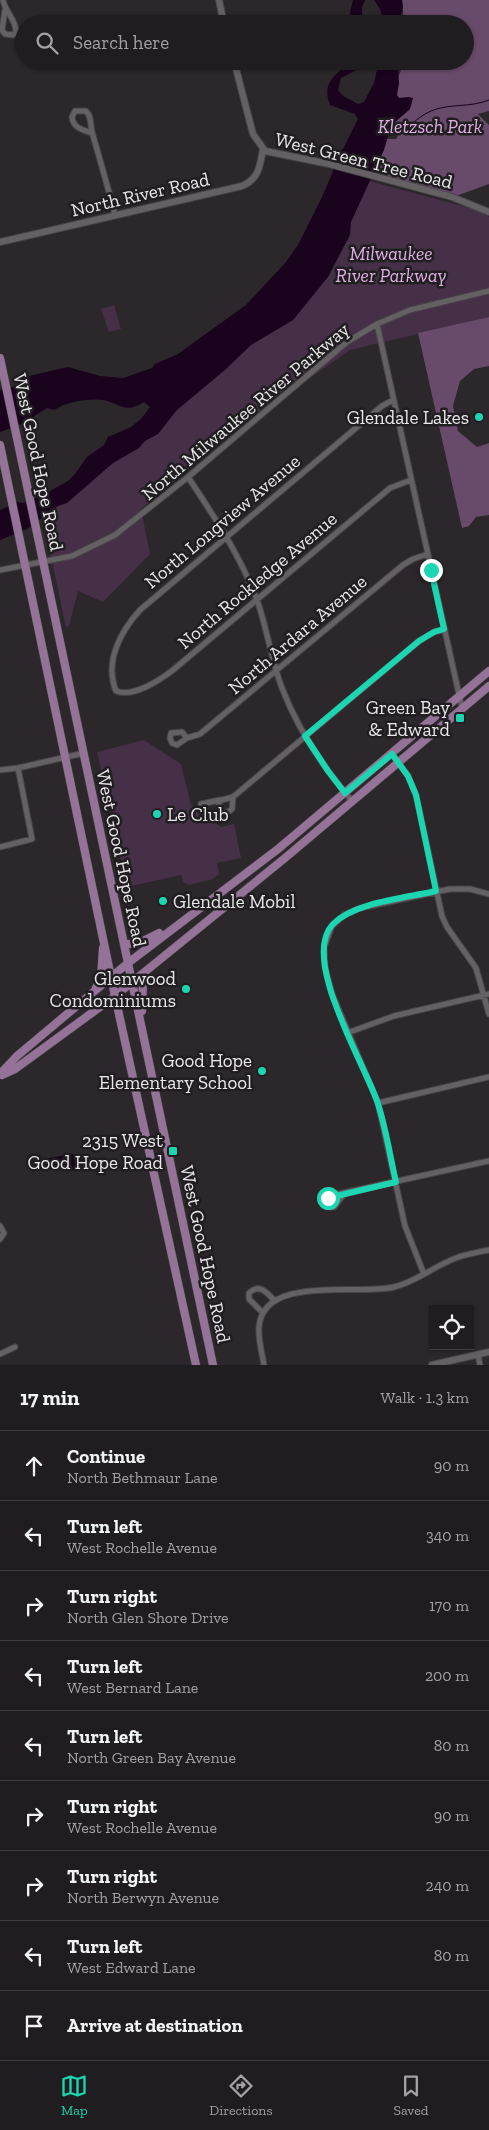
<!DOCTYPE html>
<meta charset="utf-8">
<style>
:root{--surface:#201d20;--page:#2d2a2d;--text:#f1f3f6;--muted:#a2a2a5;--line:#3d3b3e;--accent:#1cd5b1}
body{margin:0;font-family:"Zilla Slab",serif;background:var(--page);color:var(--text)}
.controls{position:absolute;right:15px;bottom:15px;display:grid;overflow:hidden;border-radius:0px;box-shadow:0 1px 4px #0004}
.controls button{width:45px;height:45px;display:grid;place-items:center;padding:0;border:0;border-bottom:1px solid var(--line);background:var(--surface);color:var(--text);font:25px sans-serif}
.stop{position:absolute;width:15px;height:15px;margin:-11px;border:4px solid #1cd5b1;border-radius:50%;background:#fff}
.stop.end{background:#1cd5b1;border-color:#fff;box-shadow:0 1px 5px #0008}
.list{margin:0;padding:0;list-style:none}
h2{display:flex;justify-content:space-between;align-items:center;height:65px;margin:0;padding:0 20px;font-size:21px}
h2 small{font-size:16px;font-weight:400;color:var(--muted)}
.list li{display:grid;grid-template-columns:32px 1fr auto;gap:15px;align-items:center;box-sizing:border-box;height:70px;padding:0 20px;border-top:1px solid var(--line)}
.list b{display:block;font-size:19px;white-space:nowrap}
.list p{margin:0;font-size:16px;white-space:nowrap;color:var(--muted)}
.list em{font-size:16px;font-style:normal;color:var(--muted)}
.icon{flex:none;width:28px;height:28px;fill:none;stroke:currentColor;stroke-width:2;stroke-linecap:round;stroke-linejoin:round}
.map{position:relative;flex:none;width:489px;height:1365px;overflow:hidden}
.search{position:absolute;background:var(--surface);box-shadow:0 1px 4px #0004;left:15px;right:15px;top:15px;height:55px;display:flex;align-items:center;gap:12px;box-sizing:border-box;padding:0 18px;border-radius:28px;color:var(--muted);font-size:19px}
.sheet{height:695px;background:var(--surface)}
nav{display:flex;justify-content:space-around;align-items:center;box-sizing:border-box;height:70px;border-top:1px solid var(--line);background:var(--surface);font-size:14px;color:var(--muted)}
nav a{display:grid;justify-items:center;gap:2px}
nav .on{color:var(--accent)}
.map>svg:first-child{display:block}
.green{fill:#453047}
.forest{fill:#684b6a}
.water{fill:#1a031d}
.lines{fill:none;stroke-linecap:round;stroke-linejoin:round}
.stream{stroke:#1a031d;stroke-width:1}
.minor-casing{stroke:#474447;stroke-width:7}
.tertiary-casing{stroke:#474447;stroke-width:8}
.primary-casing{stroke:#474447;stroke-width:9}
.minor{stroke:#646064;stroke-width:5}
.tertiary{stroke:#646064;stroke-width:6}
.primary{stroke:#957398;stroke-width:8}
.route{stroke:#1cd5b1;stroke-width:6}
.poi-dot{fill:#1cd5b1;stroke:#211e21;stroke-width:2}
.labels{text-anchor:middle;stroke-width:5;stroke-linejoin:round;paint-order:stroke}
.park-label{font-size:19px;font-style:italic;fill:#e2afe5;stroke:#211e21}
.street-label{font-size:19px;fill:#eae8ea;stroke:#211e21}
.poi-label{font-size:19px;fill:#eae8ea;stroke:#211e21;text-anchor:end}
</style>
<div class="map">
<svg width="489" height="1365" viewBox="0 0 489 1365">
<rect width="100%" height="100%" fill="#2b272b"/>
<!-- green -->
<path class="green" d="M369 181 477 210 489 217V317L350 350 304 382 302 375 141 509 150 554 103 602 78 591 69 626 66 627 40 505 126 438Z
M114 305 121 329 109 332 101 309Z
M144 740 181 764 191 805 221 827 234 824 241 858 217 863 219 874 213 879 189 885 183 882 181 875 127 887 97 752Z"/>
<!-- forest -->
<path class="forest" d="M402 0H489V111L478 114 489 125V184L456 196 374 172 387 139H396L398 136 390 129 395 122 410 109 405 98H399L396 94 399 75 405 61H465V24H404Z
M489 317V366L474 369 460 381 453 406 458 431 477 447 489 443V515L476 517 469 526 462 528 418 333Z"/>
<!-- water -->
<path class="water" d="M353 0H365L362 7V24H352L350 12Z
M374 0H402L403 7 399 24H384L380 9Z
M351 61H366L362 67 341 78 338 90 343 96 358 104 364 102 374 83 379 61H397L399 83 397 95 399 98 409 97 413 98 410 109 395 122 390 129 384 150 351 222 350 235 328 277 293 320 251 345 226 369 177 410 158 434 145 441 139 448 113 463 67 503 58 506 27 529 0 540V510L18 502 23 503 41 496 68 481 75 474 87 457 104 445 108 437 131 427 141 419 150 407 144 402C124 414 122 404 103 400 89 398 66 402 54 410L47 408 22 424 0 432V390L16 386 19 381 29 376 68 367 100 376 123 378 152 368 155 364 178 354 246 305 286 262 298 245 322 197 332 174 336 158 344 147 358 119 355 114 330 105C321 82 336 75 351 61Z
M71 1154H75L80 1160 79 1167C70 1175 65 1168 55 1167L46 1171 42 1167V1161L45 1159Z"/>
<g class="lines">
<!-- stream -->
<path class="stream" d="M387 135C406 134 414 118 431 111 450 103 470 108 489 100"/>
<!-- minor casing -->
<g class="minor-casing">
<path id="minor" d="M3 0C5 12 16 19 16 32L13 35 5 34 2 30 5 10
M92 133C83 130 73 128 72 117L75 111H86C92 117 90 124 92 132 100 160 108 187 115 215
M377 324 462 708
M393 400 382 406 140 610C121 631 104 661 116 691 133 698 160 680 173 670L390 488 411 480
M188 477C214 516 240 555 257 600 267 628 271 659 282 688 298 730 323 767 352 801
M0 570 72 556 115 535 188 477 347 342 377 324 410 310 489 291
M187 738 177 745 172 743 170 738 171 733 182 732 187 738 200 734 403 565 413 559 428 554
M392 754 408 776 416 795 442 916 447 927 476 968 489 1014
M0 770 18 768 84 753
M233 797 232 809 227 813 221 811 218 801 233 797 419 641 434 632 445 629
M201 804 220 800
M0 847 32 839 18 768
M347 1033 394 1016 489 994
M378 1103 489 1077
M344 1194 334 1207H330L327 1199 334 1195 489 1161
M0 1226 4 1233 0 1239
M424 1274 405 1226 378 1103 332 994 325 967 324 947 332 926 344 915 360 908 450 889H470L489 894
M263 1313 249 1299V1293C260 1283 266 1292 275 1301
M0 1354 15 1347
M478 1355 480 1365
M264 1365C262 1353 258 1340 259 1327 263 1274 359 1296 394 1287 416 1282 434 1266 456 1258 466 1254 478 1252 489 1250"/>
</g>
<!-- tertiary casing -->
<g class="tertiary-casing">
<path id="tertiary" d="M219 0 224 24
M234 61 253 134 265 151 329 164 452 197 489 212
M0 242 242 186C259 179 260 166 263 149
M432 1365 489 1352"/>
</g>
<!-- primary casing -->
<g class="primary-casing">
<path id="primary" d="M0 358 213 1365
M0 445 115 996 196 1365
M124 944H137L159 933
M96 988 101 977 103 948
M142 1011 143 979 146 971
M0 1074 17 1056 128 963 278 849 489 671
M2 1075 15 1069 115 996 285 858 489 686"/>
</g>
<!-- minor -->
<use href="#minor" class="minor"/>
<!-- tertiary -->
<use href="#tertiary" class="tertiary"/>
<!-- primary -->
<use href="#primary" class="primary"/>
</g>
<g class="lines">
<!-- route -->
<path class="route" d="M328 1198 396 1182C390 1156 386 1127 377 1101 364 1063 300 958 333 924 355 902 406 898 436 891L416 795 408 776 392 754 345 793 328 771 305 736 419 641 434 632 444 629 431 570"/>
</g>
<!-- markers -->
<g class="poi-dot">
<circle cx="479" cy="417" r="5"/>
<rect x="455" y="713" width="10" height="10" rx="2.5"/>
<circle cx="157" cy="814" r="5"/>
<circle cx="163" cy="901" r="5"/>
<circle cx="186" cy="989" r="5"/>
<circle cx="262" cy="1071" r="5"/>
<rect x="168" y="1146" width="10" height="10" rx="2.5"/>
</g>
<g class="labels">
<!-- park labels -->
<g class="park-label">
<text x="430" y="133">Kletzsch Park</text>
<text x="391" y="260">Milwaukee<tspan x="391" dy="22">River Parkway</tspan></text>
</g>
<!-- street labels -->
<g class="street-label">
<text transform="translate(364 160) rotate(14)" y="7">West Green Tree Road</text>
<text transform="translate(140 194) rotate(-13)" y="7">North River Road</text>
<text transform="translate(245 411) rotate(-40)" y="7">North Milwaukee River Parkway</text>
<text transform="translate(39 462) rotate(78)" y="7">West Good Hope Road</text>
<text transform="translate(222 521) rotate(-40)" y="7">North Longview Avenue</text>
<text transform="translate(257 580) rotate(-40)" y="7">North Rockledge Avenue</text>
<text transform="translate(297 634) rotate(-40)" y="7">North Ardara Avenue</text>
<text transform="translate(122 858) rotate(78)" y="7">West Good Hope Road</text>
<text transform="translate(206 1254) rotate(78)" y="7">West Good Hope Road</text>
</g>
<!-- poi labels -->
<g class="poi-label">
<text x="469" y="424">Glendale Lakes</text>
<text x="450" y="714">Green Bay<tspan x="450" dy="22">&amp; Edward</tspan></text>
<text x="167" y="821" text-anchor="start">Le Club</text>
<text x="173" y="908" text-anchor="start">Glendale Mobil</text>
<text x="176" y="985">Glenwood<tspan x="176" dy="22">Condominiums</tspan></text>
<text x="252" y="1067">Good Hope<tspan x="252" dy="22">Elementary School</tspan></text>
<text x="163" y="1147">2315 West<tspan x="163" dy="22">Good Hope Road</tspan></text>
</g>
</g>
</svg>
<div class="controls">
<button><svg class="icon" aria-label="locate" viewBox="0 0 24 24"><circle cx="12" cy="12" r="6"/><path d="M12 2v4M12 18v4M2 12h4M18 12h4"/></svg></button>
</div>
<div class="stop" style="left:328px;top:1198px"></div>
<div class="stop end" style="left:431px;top:570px"></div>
<div class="search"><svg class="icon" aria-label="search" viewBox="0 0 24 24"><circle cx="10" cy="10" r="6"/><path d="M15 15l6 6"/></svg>Search here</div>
</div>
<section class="sheet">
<h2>17 min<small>Walk · 1.3 km</small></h2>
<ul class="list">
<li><svg class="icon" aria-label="ahead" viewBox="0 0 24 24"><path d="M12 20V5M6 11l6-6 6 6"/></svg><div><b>Continue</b><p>North Bethmaur Lane</p></div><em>90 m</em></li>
<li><svg class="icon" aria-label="left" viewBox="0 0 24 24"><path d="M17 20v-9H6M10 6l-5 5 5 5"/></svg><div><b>Turn left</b><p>West Rochelle Avenue</p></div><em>340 m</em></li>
<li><svg class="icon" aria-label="right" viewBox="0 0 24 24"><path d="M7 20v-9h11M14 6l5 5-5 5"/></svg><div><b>Turn right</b><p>North Glen Shore Drive</p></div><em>170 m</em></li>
<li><svg class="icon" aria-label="left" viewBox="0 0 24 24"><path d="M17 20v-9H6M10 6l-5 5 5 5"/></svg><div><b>Turn left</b><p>West Bernard Lane</p></div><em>200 m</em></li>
<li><svg class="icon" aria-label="left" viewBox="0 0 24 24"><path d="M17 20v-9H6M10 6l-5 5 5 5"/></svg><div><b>Turn left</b><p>North Green Bay Avenue</p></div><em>80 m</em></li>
<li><svg class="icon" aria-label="right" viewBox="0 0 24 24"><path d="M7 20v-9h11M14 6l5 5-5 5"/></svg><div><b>Turn right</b><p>West Rochelle Avenue</p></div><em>90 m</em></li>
<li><svg class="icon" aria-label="right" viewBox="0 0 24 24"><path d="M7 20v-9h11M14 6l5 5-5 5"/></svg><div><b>Turn right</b><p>North Berwyn Avenue</p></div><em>240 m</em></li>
<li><svg class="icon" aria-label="left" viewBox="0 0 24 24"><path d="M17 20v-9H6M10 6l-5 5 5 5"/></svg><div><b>Turn left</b><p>West Edward Lane</p></div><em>80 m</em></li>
<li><svg class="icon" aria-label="arrive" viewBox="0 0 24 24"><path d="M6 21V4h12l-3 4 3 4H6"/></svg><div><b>Arrive at destination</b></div></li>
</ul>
</section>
<nav>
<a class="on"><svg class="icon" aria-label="map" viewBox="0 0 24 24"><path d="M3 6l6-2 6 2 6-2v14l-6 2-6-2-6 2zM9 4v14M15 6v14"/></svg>Map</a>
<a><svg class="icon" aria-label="directions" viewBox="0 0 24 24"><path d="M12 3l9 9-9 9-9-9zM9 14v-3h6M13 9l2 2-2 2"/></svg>Directions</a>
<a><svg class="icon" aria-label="saved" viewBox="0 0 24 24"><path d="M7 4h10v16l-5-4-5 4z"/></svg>Saved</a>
</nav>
